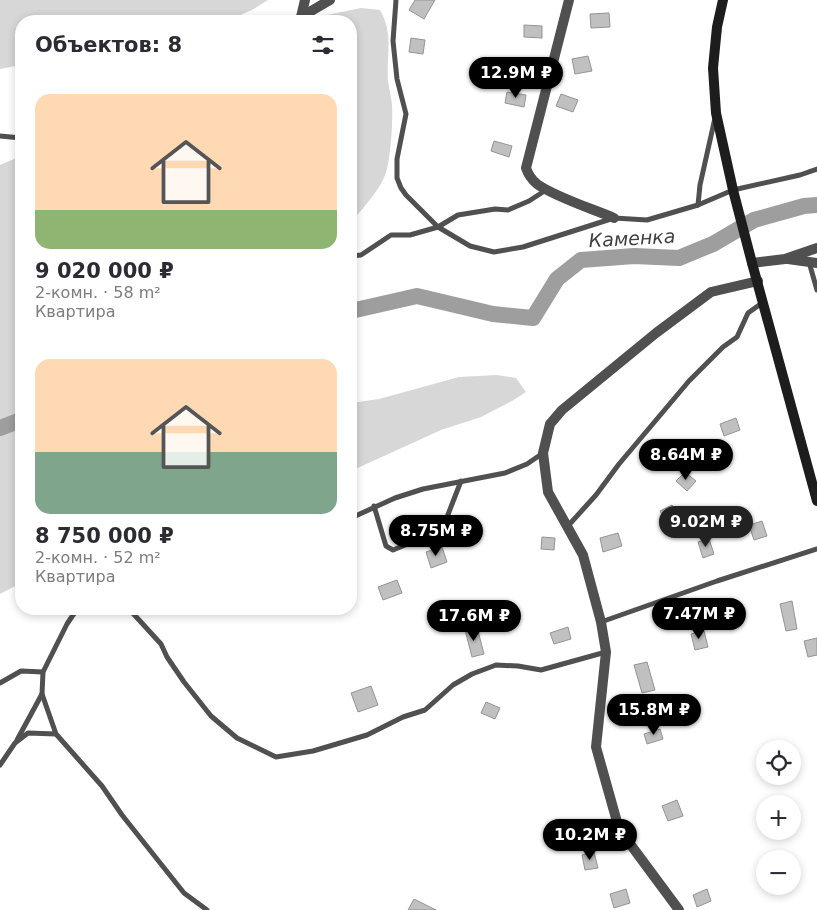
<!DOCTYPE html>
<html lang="ru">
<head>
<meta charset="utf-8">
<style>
  :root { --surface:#fff; --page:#f7f7f7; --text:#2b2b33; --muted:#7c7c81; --accent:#000 }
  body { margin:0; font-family:"DejaVu Sans",sans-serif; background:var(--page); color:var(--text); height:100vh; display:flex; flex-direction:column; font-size:19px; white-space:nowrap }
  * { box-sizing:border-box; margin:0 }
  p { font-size:16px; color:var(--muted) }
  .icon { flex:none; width:28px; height:28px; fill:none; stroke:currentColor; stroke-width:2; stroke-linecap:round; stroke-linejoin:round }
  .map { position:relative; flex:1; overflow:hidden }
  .drawer { position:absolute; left:15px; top:15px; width:342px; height:600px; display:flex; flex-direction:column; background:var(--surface); border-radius:20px; box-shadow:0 2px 8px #0003 }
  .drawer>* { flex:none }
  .buttons { position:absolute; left:756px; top:740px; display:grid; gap:10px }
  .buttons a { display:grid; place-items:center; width:45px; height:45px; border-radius:50%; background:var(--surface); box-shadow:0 2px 8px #0003; font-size:25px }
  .price { position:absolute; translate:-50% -42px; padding:0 11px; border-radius:18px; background:var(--accent); color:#fff; font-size:16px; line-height:32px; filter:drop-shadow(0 1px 2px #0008) }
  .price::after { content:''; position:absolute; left:50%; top:30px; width:15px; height:11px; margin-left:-8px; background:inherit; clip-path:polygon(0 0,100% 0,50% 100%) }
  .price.selected { background:#222; color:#fff }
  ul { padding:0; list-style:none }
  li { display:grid; align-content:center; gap:10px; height:265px; padding:0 20px }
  li span { display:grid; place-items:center; height:155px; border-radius:15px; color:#555 }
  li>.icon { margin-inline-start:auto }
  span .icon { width:90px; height:90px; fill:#fffc; stroke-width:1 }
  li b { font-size:21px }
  h2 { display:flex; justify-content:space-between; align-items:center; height:60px; padding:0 20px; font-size:21px }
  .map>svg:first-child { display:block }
  .green { fill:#d7d7d7 }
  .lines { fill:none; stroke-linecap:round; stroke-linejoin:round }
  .river { stroke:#9e9e9e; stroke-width:16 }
  .building { fill:#c0c0c0; stroke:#949494 }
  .lane { stroke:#505050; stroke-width:5 }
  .street { stroke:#505050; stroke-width:10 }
  .secondary { stroke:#1d1d1d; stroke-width:10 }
  .labels { text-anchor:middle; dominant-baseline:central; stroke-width:5; stroke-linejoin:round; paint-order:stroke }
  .water-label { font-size:19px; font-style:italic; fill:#3f3f3f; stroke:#fff }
</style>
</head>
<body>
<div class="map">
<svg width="817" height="910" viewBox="0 0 817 910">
  <rect width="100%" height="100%" fill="#fff"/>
  <g class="green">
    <polygon points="0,0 268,0 252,10 226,21 21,21 21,65 0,69"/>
    <path d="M361,8L380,10C394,34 386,55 388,81C389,89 391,96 392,104C393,122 391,151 387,169C382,189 363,207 351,223V21H323L327,15Z"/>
    <polygon points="21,156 21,583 0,594 0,165"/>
    <polygon points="497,375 516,378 526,392 512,401 481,417 441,430 351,471 351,403 379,399 459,377"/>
  </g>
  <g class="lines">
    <g class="river">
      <polyline points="351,311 417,296 493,314 533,318 557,279 581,260 634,256 679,258 713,244 754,220 804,206 817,205"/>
      <polyline points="0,428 21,420"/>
    </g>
  </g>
  <g class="building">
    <polygon points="415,0 435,0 424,19 409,10"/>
    <polygon points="609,13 610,27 591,28 590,14"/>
    <polygon points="524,25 542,26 542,38 524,37"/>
    <polygon points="411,38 425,40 423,54 409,52"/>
    <polygon points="588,56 592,71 575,74 572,59"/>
    <polygon points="522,59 540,60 539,72 521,71"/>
    <polygon points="507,92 526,95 524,107 505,103"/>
    <polygon points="561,94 578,100 573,112 556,106"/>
    <polygon points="494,141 512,146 509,157 491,151"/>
    <polygon points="736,418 740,430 724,436 720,424"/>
    <polygon points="685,472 696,481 687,491 676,481"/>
    <polygon points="672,505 680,519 668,525 660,511"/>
    <polygon points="762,521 767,536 754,540 749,525"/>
    <polygon points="618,533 622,546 603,552 600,538"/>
    <polygon points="542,537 555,538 554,550 541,549"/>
    <polygon points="709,539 714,554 703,558 698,542"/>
    <polygon points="442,547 447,562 431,568 426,552"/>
    <polygon points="397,580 402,593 383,600 378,587"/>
    <polygon points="792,601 797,629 786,631 780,604"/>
    <polygon points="477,627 484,654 472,657 465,630"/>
    <polygon points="568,627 571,639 554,644 550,633"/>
    <polygon points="704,631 708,647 695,650 691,634"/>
    <polygon points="817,638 817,655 808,657 804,641"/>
    <polygon points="647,662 655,690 642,693 634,665"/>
    <polygon points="371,686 378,705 358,712 351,693"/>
    <polygon points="486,702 500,708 495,719 481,713"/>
    <polygon points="660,729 663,739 647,744 644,734"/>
    <polygon points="677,800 683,816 668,821 662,806"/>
    <polygon points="594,852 598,868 585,870 582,855"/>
    <polygon points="626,889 630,903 614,908 610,894"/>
    <polygon points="707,889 711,901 697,907 693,895"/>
    <polygon points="414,899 436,910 408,910"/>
  </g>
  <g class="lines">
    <g class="lane">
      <polyline points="396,0 393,41 397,79 406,114 397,159 397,178 401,188 406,195 438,227 458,215 495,209 508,210 529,201 546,190"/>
      <polyline points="0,136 21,138"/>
      <polyline points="698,205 733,190 800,175 817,169"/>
      <polyline points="351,256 361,255 391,235 410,235 438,227 470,246 494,252 523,247 614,218 647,220 698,205 700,185 715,118"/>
      <polyline points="809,262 817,290"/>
      <polyline points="374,506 386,546 393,550 442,530 461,481"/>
      <polyline points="351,518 395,498 423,489 505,473 527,464 543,453"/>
      <polyline points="567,527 596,495 619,464 689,381 723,347 737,337 748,313 762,303"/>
      <polyline points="77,609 67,624 43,672 42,694 56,734 102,786 122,815 184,893 207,910"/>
      <polyline points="129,609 161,644 167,657 184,682 211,716 237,738 276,757 313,751 367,735 403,717 425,710 453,685 472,674 496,665 518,666 541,670 606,652"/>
      <polyline points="601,622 717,581 817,549"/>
      <polyline points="0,683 21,671 43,672"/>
      <polyline points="17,740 42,694"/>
      <polyline points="0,765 15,743 28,733 56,734"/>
    </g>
    <g class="street">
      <path d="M569,0L526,168C528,174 531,179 537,184C555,197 593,209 614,218"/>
      <polyline points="301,17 330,0"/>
      <polyline points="301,17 305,0"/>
      <polyline points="788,259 817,263"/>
      <polyline points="752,263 785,259 817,248"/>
      <polyline points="679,910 619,829 596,747 606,652 601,622 583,555 548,492 543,453 550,424 562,410 656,333 711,292 758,281"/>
    </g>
    <polyline class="secondary" points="723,0 717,27 713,68 716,113 733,190 752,263 817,501"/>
  </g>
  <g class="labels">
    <g class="water-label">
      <text transform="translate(632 238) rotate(-3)">Каменка</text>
    </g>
  </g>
</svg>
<div class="buttons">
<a><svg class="icon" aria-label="locate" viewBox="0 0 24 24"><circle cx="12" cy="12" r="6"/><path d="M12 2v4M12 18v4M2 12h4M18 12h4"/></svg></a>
<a>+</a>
<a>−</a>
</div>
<b class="price" style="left:516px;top:99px">12.9M ₽</b>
<b class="price" style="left:686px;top:481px">8.64M ₽</b>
<b class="price selected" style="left:706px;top:548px">9.02M ₽</b>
<b class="price" style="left:436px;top:557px">8.75M ₽</b>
<b class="price" style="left:699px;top:640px">7.47M ₽</b>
<b class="price" style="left:474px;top:642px">17.6M ₽</b>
<b class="price" style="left:654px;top:736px">15.8M ₽</b>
<b class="price" style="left:590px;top:861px">10.2M ₽</b>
<section class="drawer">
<h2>Объектов: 8<svg class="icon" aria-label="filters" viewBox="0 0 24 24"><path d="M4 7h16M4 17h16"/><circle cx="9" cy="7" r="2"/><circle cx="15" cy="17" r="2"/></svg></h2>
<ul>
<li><span style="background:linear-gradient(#ffd9b3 75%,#8fb573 0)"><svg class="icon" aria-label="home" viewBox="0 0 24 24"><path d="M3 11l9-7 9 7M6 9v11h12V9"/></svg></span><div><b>9 020 000 ₽</b><p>2-комн. · 58 m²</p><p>Квартира</p></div></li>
<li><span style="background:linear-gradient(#ffd9b3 60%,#7fa58c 0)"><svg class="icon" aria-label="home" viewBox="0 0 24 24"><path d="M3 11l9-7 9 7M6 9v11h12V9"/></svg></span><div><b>8 750 000 ₽</b><p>2-комн. · 52 m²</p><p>Квартира</p></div></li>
</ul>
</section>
</div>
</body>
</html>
